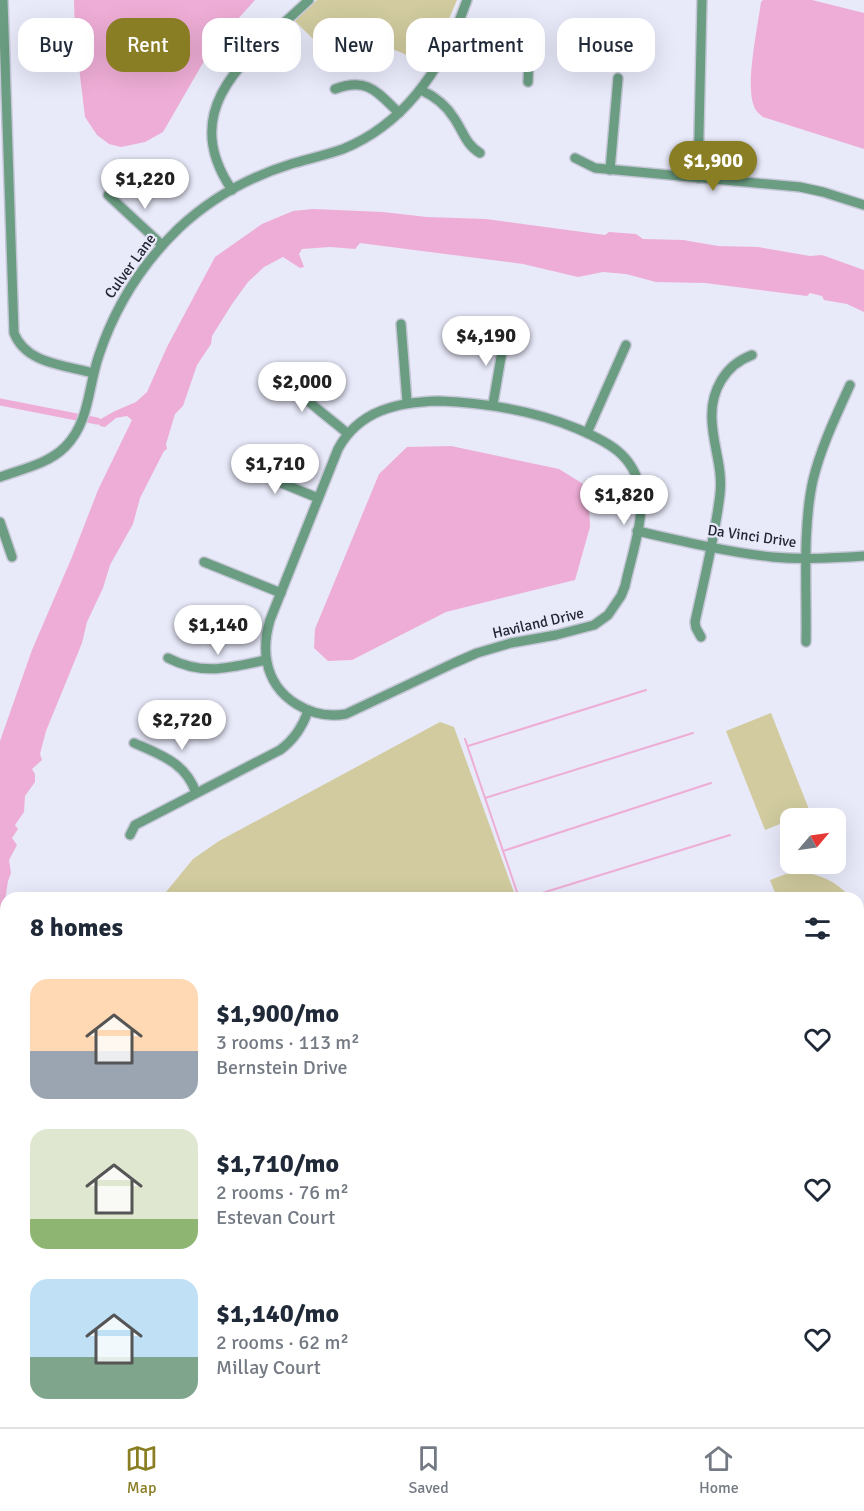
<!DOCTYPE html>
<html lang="en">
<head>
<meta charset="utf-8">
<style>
  :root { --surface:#fff; --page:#f2f2f3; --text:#1f2937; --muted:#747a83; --line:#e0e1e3; --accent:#8a7e24 }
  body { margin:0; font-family:Signika,sans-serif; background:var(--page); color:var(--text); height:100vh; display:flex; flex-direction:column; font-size:22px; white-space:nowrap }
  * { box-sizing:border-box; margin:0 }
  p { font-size:20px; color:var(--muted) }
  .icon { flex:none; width:33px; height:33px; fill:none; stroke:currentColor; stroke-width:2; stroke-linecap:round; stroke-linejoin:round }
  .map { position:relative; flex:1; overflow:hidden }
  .drawer { position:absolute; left:0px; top:892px; width:864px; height:536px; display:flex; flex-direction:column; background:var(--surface); border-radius:18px 18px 0 0; box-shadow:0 6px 24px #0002 }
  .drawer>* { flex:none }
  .guide { position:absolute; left:18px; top:18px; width:828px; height:54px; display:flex; gap:12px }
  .needle { width:39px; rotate:61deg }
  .controls { position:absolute; left:780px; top:808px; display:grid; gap:12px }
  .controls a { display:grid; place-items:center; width:66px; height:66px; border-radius:12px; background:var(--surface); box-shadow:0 6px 24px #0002; font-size:30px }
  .price { position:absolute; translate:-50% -51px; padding:0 14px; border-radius:21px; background:#fff; color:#222; font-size:20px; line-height:39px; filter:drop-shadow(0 2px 3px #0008) }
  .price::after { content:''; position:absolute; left:50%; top:36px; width:18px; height:14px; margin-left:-9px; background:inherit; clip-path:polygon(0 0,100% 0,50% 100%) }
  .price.selected { background:var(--accent); color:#fff }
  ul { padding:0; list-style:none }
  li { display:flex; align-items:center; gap:18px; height:150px; padding:0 30px }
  li span { display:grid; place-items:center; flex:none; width:168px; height:120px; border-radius:18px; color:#555 }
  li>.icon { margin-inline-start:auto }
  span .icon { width:72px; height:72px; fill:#fffc; stroke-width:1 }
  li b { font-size:26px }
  h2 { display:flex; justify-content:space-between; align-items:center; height:72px; padding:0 30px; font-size:26px }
  .chip { padding:0 21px; border-radius:18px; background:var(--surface); box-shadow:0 6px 24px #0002; font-size:21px; line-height:54px }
  .chip.selected { background:var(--accent); color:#fff }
  .dock { display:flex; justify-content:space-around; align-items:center; height:84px; border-top:2px solid var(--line); background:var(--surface); font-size:16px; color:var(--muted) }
  .dock a { display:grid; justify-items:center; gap:3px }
  .dock .selected { color:var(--accent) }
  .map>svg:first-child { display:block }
  .green { fill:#d1cb9f }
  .water { fill:#eeadd6 }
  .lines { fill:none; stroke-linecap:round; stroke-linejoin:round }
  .stream { stroke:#eeadd6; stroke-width:2 }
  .canal { stroke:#eeadd6; stroke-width:7 }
  .minor-casing { stroke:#c5c6d6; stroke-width:12 }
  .minor { stroke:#6a9d82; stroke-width:9 }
  .labels { text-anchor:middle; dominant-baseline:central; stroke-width:4.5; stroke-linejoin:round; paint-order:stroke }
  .street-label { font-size:15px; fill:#252634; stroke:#e8e9f9 }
</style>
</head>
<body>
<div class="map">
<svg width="864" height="1427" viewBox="0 0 864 1427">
  <rect width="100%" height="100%" fill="#e8e9f9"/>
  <g class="green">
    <path d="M317,0H457L442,35L424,67C416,62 408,55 400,52C375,42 345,43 318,44L295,21Z"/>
    <polygon points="771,713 810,812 765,830 726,731"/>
    <polygon points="440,722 454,727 516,898 157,898 166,892 193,859 219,841"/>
    <path d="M800,872C821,874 837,882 851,898H777L770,880L786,874Z"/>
    <polygon points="858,933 864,933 864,1043 858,1045"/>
    <polygon points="0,1072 6,1092 6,1320 0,1302"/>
    <polygon points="18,1422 105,1422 106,1427 18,1427"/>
    <polygon points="136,1422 268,1422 269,1427 137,1427"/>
  </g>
  <g class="water">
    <polygon points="74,0 255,0 211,49 163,132 145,142 121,147 109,144 97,135 85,117 75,34"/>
    <path d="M763,0H812L864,13V149L763,117C759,114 755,110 754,106C745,85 758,26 761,2Z"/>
    <polygon points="313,209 383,212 427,217 486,219 605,235 609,232 636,234 643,239 683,240 718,246 758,247 810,256 822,255 864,270 864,312 847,304 824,300 822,296 810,293 807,296 705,283 656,282 626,274 603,272 578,277 523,264 360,243 355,249 330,247 302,249 299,254 304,267 300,268 283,257 264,267 248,282 232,304 212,336 211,344 197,365 183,406 175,414 166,444 167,449 164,451 140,498 133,524 110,565 103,588 87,622 82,643 46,731 40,754 42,760 32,769 35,774 35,782 25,796 24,812 15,825 18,829 12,838 17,845 9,860 11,873 8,881 4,907 6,1092 0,1072 0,741 32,650 72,557 98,490 132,420 127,416 116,418 105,427 100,426 97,421 115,411 136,402 147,392 167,347 215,257 262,224 293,211"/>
    <polygon points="451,446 559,469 588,487 590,527 575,580 446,612 352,660 328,661 314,648 315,629 379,474 407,447"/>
  </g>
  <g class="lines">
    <g class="stream">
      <polyline points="465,739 519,898"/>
      <polyline points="468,746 646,690"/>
      <polyline points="485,798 693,733"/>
      <polyline points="503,851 711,783"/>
      <polyline points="526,898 730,835"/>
      <polyline points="746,898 754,896"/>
      <polyline points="0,1173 6,1172"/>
      <polyline points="858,1193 864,1191"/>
      <polyline points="0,1219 6,1218"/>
      <polyline points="858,1249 864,1247"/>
      <polyline points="858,1300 864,1298"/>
      <polyline points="858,1353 864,1351"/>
      <polyline points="858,1406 864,1405"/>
      <polyline points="211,1422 212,1427"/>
      <polyline points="261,1422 263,1427"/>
      <polyline points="298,1427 314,1422"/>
      <polyline points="510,1427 525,1422"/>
      <polyline points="718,1427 727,1424"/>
      <polyline points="794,1427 809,1422"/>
    </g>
    <polyline class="canal" points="0,402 97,421"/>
    <g class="minor-casing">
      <g id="minor">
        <path d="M3,0L14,333C26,364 65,365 93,373"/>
        <polyline points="459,22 522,44 529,57 528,82"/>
        <path d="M335,89C368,77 377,92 399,113"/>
        <path d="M421,90C434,96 446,105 454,118C463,131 466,145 480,153"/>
        <polyline points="575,158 595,168 800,187 823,192 864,205"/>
        <polyline points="610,170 618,78"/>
        <polyline points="698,178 702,0"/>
        <path d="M232,190C174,105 253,53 309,0"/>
        <polyline points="108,195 162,245"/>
        <polyline points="401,324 407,402"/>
        <path d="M285,370C297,398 326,414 348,434"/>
        <path d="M439,401C488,403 533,410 578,429C608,442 634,455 640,490C645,519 631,557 625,586L621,596L608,615L594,625L556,635L511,643L477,653L454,663L346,714C312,720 274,699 267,662C264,648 266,634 270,620L338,449C359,410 398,402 439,401Z"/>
        <polyline points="493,404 505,334"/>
        <polyline points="587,433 626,345"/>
        <polyline points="242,467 318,498"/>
        <path d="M0,477C22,469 48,464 65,447C90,422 88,386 99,355C115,307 142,264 178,229C210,199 249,177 291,164C308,159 326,155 343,149C407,123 445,63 467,0"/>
        <polyline points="0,522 12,557"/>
        <path d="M637,531C682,541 727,552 772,557C803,560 834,558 864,556"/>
        <polyline points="204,562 281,593"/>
        <path d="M701,637L696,628L695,622C704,580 715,537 720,494C723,468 713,446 712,421C710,391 725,365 752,355"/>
        <path d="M806,642C807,592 802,529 813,480C821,447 836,416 850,385"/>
        <path d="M168,658C203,676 229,668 266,660"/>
        <path d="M134,743C161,755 186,763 196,793"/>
        <path d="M130,835L135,825L280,750C294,740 302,728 308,711"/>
      </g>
    </g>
    <use href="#minor" class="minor"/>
  </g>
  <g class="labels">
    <g class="street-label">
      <text transform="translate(130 266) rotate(-54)">Culver Lane</text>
      <text transform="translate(752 536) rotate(8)">Da Vinci Drive</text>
      <text transform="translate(538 623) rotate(-13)">Haviland Drive</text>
    </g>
  </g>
</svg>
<div class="controls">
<a><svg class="needle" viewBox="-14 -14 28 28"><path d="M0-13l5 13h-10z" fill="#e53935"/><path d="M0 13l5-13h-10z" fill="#747a83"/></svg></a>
</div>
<b class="price selected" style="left:713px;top:192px">$1,900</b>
<b class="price" style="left:145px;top:210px">$1,220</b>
<b class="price" style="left:486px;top:367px">$4,190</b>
<b class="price" style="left:302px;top:413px">$2,000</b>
<b class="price" style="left:275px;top:495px">$1,710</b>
<b class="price" style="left:624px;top:526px">$1,820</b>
<b class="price" style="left:218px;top:656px">$1,140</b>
<b class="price" style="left:182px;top:751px">$2,720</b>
<div class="guide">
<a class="chip">Buy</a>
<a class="chip selected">Rent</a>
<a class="chip">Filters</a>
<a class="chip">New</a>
<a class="chip">Apartment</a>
<a class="chip">House</a>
</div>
<section class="drawer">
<h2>8 homes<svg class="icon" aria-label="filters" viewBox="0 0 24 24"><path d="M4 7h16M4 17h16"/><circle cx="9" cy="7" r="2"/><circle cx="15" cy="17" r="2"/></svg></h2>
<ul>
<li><span style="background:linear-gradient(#ffd9b3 60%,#9aa5b1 0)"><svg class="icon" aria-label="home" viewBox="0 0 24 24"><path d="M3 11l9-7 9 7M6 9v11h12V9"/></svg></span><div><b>$1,900/mo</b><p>3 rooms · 113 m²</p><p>Bernstein Drive</p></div><svg class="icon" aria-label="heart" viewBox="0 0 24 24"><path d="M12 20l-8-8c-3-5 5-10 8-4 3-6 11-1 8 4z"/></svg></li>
<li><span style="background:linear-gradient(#dfe7d0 75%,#8fb573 0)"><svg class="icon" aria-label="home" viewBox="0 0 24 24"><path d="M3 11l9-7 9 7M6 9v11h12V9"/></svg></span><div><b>$1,710/mo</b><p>2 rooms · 76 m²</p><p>Estevan Court</p></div><svg class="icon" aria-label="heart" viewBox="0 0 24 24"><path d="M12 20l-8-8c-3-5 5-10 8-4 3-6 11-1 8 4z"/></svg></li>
<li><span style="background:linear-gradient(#bfe0f5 65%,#7fa58c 0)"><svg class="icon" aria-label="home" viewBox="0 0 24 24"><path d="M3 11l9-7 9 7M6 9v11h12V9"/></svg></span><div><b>$1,140/mo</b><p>2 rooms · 62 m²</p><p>Millay Court</p></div><svg class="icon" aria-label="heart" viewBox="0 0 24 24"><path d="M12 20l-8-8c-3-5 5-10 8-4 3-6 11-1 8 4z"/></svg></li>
</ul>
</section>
</div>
<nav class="dock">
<a class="selected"><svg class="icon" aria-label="map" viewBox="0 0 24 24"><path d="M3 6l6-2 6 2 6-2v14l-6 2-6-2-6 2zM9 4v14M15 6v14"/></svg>Map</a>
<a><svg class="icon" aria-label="saved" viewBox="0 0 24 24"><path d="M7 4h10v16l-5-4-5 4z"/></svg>Saved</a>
<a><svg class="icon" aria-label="home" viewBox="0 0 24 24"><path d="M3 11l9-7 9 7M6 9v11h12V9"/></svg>Home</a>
</nav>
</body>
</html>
